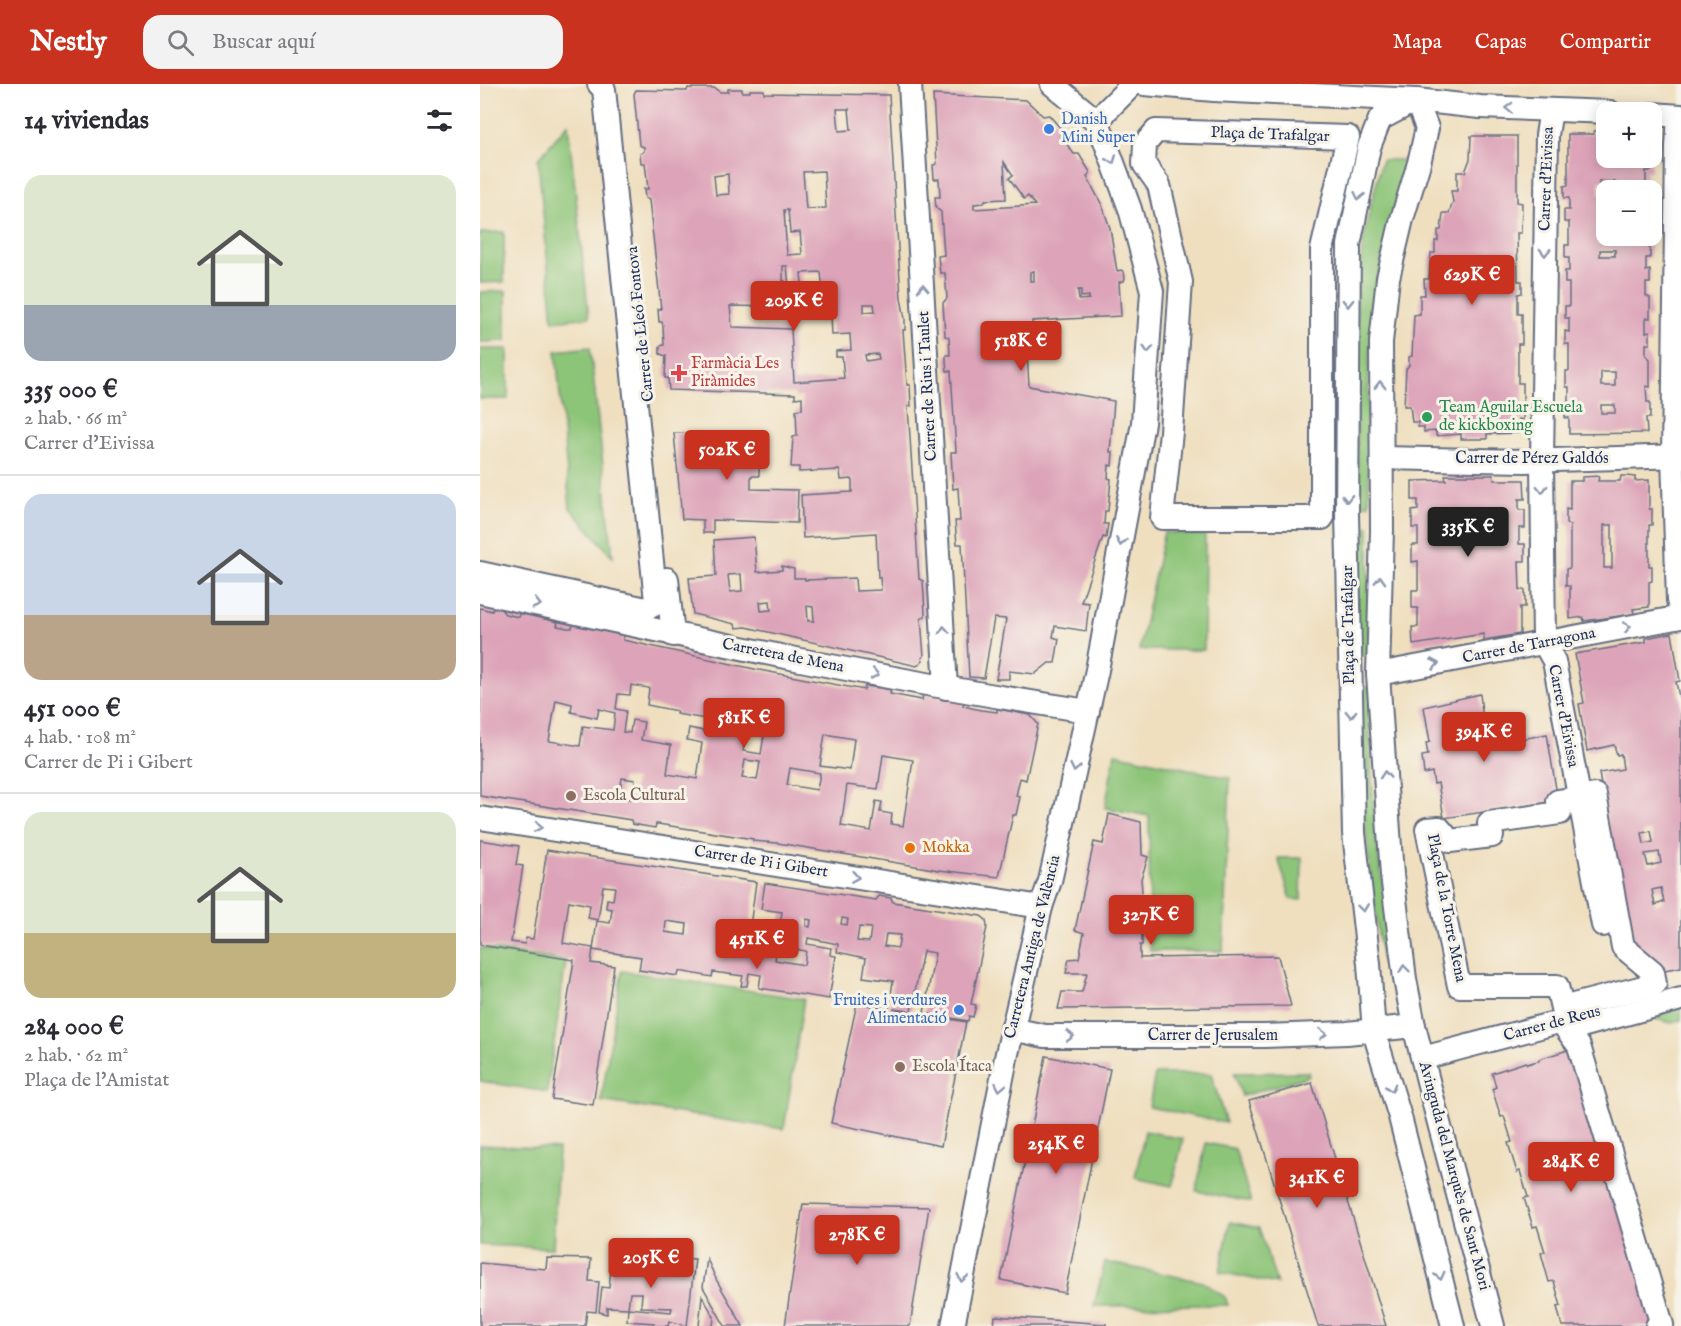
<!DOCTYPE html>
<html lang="es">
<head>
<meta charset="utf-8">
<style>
  :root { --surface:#fff; --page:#f2f2f3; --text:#2b2b33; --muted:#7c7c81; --line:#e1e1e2; --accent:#c8321e }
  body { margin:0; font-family:"IM FELL English",serif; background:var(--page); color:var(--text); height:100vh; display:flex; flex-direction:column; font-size:22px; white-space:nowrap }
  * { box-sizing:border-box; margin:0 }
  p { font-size:20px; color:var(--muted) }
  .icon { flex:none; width:33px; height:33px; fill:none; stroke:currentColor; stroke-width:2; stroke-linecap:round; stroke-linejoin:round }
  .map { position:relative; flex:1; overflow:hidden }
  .details { display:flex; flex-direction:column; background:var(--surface); width:480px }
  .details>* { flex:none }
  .fabs { position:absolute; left:1116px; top:18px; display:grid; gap:12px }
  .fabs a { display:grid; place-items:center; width:66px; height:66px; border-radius:12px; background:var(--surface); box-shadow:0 3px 15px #0003; font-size:30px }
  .price { position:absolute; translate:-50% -51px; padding:0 14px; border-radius:6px; background:var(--accent); color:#fff; font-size:20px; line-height:39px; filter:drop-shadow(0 2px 3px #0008) }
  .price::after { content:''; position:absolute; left:50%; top:36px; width:18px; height:14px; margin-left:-9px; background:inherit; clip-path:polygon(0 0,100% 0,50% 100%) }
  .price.current { background:#222; color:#fff }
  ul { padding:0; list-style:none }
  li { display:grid; align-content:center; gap:12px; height:318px; padding:0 24px }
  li+li { border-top:2px solid var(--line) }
  li span { display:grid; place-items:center; height:186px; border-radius:18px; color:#555 }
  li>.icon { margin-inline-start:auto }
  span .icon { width:108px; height:108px; fill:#fffc; stroke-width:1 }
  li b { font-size:26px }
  h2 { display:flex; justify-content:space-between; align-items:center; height:72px; padding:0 24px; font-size:26px }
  header { display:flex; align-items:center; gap:36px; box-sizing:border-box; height:84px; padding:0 30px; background:var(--accent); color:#fff }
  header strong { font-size:28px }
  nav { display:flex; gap:33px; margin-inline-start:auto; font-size:21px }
  .search { width:420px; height:54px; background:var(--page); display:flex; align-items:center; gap:15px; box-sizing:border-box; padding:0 21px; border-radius:18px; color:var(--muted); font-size:22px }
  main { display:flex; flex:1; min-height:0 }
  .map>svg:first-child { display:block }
  .green { fill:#8dc578; stroke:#547a6b; stroke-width:1.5 }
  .building { fill:#dda4b9; fill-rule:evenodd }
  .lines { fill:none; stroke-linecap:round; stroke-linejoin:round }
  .street-casing { stroke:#656d80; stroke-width:26 }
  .street { stroke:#fff; stroke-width:22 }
  .oneway { stroke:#8d97ae }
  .shop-dot { fill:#3f7fe0; stroke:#f7f3e8; stroke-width:2 }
  .health-dot { fill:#e0444e; stroke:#f7f3e8; stroke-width:2 }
  .leisure-dot { fill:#2e9e5b; stroke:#f7f3e8; stroke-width:2 }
  .education-dot { fill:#8d6e63; stroke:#f7f3e8; stroke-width:2 }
  .food-dot { fill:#e8710a; stroke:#f7f3e8; stroke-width:2 }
  .labels { text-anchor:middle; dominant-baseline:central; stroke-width:6; stroke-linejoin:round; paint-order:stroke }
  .shop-label { font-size:16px; fill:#366cbe; stroke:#f7f3e8; text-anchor:start }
  .street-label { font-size:16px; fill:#1b2f5e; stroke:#f7f3e8 }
  .health-label { font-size:16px; fill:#be3a42; stroke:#f7f3e8; text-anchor:start }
  .leisure-label { font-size:16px; fill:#27864d; stroke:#f7f3e8; text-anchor:start }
  .education-label { font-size:16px; fill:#785e54; stroke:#f7f3e8; text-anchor:start }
  .food-label { font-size:16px; fill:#c56008; stroke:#f7f3e8; text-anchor:start }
</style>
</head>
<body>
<header>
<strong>Nestly</strong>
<div class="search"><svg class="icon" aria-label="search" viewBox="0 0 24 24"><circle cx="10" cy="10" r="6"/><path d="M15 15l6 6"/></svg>Buscar aquí</div>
<nav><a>Mapa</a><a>Capas</a><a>Compartir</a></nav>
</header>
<main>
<section class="details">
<h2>14 viviendas<svg class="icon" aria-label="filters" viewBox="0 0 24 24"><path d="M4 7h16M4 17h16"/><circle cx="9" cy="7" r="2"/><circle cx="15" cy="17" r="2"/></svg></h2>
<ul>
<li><span style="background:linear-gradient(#dfe7d0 70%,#9aa5b1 0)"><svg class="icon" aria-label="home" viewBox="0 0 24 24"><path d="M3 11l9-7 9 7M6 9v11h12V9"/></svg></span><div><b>335 000 €</b><p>2 hab. · 66 m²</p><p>Carrer d'Eivissa</p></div></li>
<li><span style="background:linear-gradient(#c9d6e8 65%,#b9a48a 0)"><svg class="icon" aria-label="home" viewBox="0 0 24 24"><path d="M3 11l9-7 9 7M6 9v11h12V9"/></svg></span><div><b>451 000 €</b><p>4 hab. · 108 m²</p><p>Carrer de Pi i Gibert</p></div></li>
<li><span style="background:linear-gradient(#dfe7d0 65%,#c2b280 0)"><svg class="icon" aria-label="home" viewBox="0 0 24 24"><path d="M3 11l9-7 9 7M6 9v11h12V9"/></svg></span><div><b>284 000 €</b><p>2 hab. · 62 m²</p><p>Plaça de l'Amistat</p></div></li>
</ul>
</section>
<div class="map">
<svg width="1201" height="1242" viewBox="0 0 1201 1242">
  <rect width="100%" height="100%" fill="#f7f3e8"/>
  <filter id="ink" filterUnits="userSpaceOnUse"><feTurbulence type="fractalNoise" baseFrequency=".0167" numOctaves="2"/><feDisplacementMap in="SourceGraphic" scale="12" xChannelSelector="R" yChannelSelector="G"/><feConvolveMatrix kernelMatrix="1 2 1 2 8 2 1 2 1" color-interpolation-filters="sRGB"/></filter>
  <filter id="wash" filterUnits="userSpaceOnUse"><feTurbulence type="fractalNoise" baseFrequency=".008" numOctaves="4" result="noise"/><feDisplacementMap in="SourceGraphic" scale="24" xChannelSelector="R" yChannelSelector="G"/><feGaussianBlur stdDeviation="1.35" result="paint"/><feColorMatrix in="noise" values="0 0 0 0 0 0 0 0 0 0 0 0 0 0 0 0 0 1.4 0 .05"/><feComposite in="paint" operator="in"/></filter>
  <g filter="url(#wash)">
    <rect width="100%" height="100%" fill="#efdfbf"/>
    <g class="green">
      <polygon points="88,40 109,233 73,237 58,75"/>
      <path d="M902,76H929C911,130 897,184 892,241C886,300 889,361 889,420L877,421V208L884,151Z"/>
      <polygon points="24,148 24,198 0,199 0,149"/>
      <polygon points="26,207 26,257 0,258 0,208"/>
      <polygon points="110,263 133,473 90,424 76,267"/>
      <rect x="0" y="265" width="28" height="50"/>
      <polygon points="889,443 889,570 876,571 876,444"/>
      <polygon points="684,448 725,451 724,566 659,566"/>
      <path d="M876,603H890C887,695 900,787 914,877L910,883L903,884C889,791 879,698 876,603Z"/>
      <polygon points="635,669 750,694 743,867 670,867 669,732 625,724"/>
      <polygon points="798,774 822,774 821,816 811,815"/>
      <polygon points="0,864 86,877 67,1008 0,997"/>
      <polygon points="142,887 324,915 304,1045 121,1017"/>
      <polygon points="1201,915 1201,936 1192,939 1151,929"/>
      <polygon points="828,988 829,992 762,1012 754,989"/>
      <polygon points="675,990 731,990 746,1039 669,1023"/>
      <polygon points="665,1047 703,1055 692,1102 655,1094"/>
      <polygon points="726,1059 755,1065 771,1118 716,1107"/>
      <polygon points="0,1061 78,1065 73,1164 0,1161"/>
      <polygon points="750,1138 779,1144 797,1200 740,1188"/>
      <polygon points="625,1178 723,1198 745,1213 748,1221 614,1222"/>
    </g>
    <g id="blocks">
      <g class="building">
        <path d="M208,4H234L240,8H248V5H262V8H270V6H284V9L409,11L421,214L425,235V246H423L427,301H430L431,322H428L439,495L443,497L445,529V532L441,535L444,572L442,574L443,576L437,582L266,543L256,544L255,540L213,530L209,494L236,492L234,456L274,453L277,488L302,486V482L314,485V494H325V496L375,494L376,507L401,506L400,493L398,494L396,449L323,454L321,411L372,408V395L361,396L360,386L319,388V383H311L313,353L317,352L316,326L322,325V313L315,314V310L189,306L188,294H185L186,272L180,270V262L184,261L183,242L182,238H179L178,225H181L169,116L165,114L164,105H168L165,79H161L160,70L164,67V63L159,61L154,10L156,6L207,7ZM357,25H369L371,46L359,47ZM344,87L346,124L326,125L323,88ZM248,90L249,110L236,111L234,92ZM304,126H308L310,149L320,148L322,170L307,171ZM303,182H307L309,202L305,201V197H303ZM341,188L343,208L323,210L321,189ZM344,218L345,231H351L352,251L370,250L371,266L356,267V273H362L364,294L314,298L311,245L252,243L250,222L310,223V234L324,233L323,219ZM384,220H394L395,227L384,228ZM398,270L399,275L386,277L385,271ZM261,490L262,507L250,508L248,491ZM290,517L291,526L281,527L280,518ZM327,522L333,523L334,537H328Z"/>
        <path d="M453,11L546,16L563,32L569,31L582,46L580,51L594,70H599L610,88L607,93L622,121L630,144L637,187L641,186L644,188L645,194L644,197L639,198L641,232L552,237L553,252H546L549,302L634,317L630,368H633L632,382L629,381L628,394L631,395L628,427H625L624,440H628L626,454L623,453L601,518L609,519L606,547L575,542L573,553L579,555L575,579H569L555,590L529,587V595H516L526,535L514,534L504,594L489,593L482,460H477L475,437H480L478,404L473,405L471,368H476L471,287H467L466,277V271H470L469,253L465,252L463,219L467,214L465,189H460L458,172L464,171L461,128L456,124L455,113H460L459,95H454L453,81L457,80ZM524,78L533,91L529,94L544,115L548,112L555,121L494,125V120L504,119L505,116L526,115ZM554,187V197H550V188ZM598,206H601V213L609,212V215L599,216Z"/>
        <path d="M1123,46V50H1126V74H1171V87H1166V101L1171,102V106H1135V98L1119,97V111H1126V125H1119V140H1126V152H1166V161H1170V174H1166V187L1170,186V199H1166V212L1170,214V234H1166V248L1170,247V260H1166V271L1170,275V303L1166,302L1167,318H1170V334H1166L1167,349L1089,350V334H1085V318H1089V303H1086V287H1089V260H1085V247L1089,248V234H1085V222H1089V199H1085V187H1089V174H1085V161H1089V138H1084V126H1089V114H1084V102L1088,101V50H1114V47ZM1120,166H1135V172H1120ZM1121,288H1135V302H1121ZM1121,321H1135V329H1121Z"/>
        <polygon points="991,52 1037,52 1037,118 1042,119 1041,149 1037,149 1038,197 1042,197 1042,209 1038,210 1038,230 1042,230 1042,260 1038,260 1038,299 1043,299 1043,336 1039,335 1039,349 1007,350 1007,355 981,355 981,350 956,352 956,347 944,348 944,343 938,343 938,338 932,338 930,322 924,322 926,285 929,281 929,273 932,272 934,231 940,230 940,211 945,211 944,195 949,195 951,169 955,169 955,157 958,157 958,146 961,146 963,129 969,129 973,118 971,107 977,107 977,88 985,88 990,75"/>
        <polygon points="194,349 284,352 282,382 279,381 279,392 271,392 271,405 318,406 317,439 233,436 233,449 223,449 223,436 202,435"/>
        <polygon points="965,391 1013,391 1014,396 1044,396 1045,415 1039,415 1039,426 1045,426 1045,444 1039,444 1039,460 1045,460 1045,477 1039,477 1040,506 1045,506 1045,523 1040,523 1040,550 1004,556 1004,550 933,561 932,543 938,543 938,524 932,524 932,506 938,506 938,477 932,478 932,461 938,461 938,444 932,444 932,427 938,426 938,416 932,416 932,397 966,396"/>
        <path d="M1119,392L1118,397H1140L1141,392H1147L1155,393V397L1169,396V425H1172V441H1169V482H1172V497L1169,498V523L1153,525L1154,530L1104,537L1103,533L1090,535V502H1086V485L1090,484V441L1086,440V425L1090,426V397H1102V393ZM1124,441H1132V484H1124Z"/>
        <path d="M13,523L21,525L25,530L39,533V529L78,538L77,542L87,544H92L93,540L144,551L143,556L279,586L384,606L385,602L400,604L411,606L410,610L442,616L443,610L484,617L483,622L501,626L517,628V625L550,631L558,640L546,696L540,694L536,712L540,713L536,731H533L519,793L459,786L298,759L273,757V755L178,740H176L175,744L152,740L151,736L0,712V524L12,527ZM151,601L169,604L167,621L197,627L196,630L226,635L224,647L209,644L207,656L222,659L217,695L187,690L191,661L161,656L164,638L152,636L150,649L143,648L146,627L136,625L138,610L150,611ZM76,616L92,620L91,628L117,634L119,625L135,629L133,646L103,642L100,662L69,657ZM266,647L284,651L281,670L263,667ZM345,650L374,655L370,686L340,682ZM403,671L433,676L423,742L411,740L412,730L400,728L402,718L396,717L391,747L361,742L367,701L398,705ZM265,676L280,678L277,696L262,694ZM310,684L340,689L337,706L307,701ZM142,694L155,696L152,715L139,712Z"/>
        <path d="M1192,549L1200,597L1196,598L1199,613H1201V883L1173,888L1148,862L1119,689L1143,685L1141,670L1137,671L1134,661L1107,667L1099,620L1104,619L1095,570L1166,558V554ZM1171,747L1173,758L1164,760L1162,749ZM1179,768L1181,779L1168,782L1165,770ZM1181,804L1184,818L1175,821L1172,806Z"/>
        <polygon points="1000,610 1006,662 1067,650 1078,717 964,734 958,699 954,700 952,688 944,690 942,672 948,671 946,659 950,658 944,623"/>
        <polygon points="629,730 661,738 662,771 668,773 661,795 662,807 656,827 662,829 662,861 660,861 660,874 798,872 811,922 578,925 582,908 602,908 607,889 586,889 589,875 599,874 604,849 595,846 614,758 623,760"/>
        <path d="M0,756L39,762L36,781L43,782L31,858L45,860L46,854L53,855L67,766L276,798L269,850L298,855L302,828L281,825L285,799L396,816L399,812L411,814L413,818L501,832L506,836L507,843L491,920L496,921L493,933L489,932L488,937L444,929L455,869L443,867L431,927L413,925L486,938L461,1062L351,1039L377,919L409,925L413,897L383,893L386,874L357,868L358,860L328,854L327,860L351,864L350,871L356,872L349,915L279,904L281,891L269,889L267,902H261L263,892L233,888L232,893L199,887L198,892L159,886L161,873L113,866L117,837L130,839L132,825L126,824L127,815L133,816L135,803L123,802L118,836L108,834L110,821L89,817L83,859L113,864L111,879L134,882L113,1021L72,1015L94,876L0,861ZM362,834L368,835L367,841L361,840ZM326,835L331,836L330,843L326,842ZM186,837L207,840L206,851L185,848ZM379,843L391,844L389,858L377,857ZM406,850L420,851L418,864L404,862ZM297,862L326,867L324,881L295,876Z"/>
        <polygon points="1094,964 1175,1242 1082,1242 1077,1223 1081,1222 1074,1197 1069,1198 1061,1169 1065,1168 1057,1142 1053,1143 1044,1114 1048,1113 1040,1087 1037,1088 1028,1059 1032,1058 1024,1032 1021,1033 1012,1005 1016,1003 1012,989 1046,978 1047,980 1054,978 1059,977 1059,975"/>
        <polygon points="566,972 630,985 585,1209 521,1196"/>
        <polygon points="832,999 906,1242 838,1242 769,1017"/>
        <polygon points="323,1120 449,1123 430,1242 305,1242"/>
        <polygon points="67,1174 111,1175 109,1197 119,1198 116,1228 107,1227 105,1242 0,1242 0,1179 66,1185"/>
        <polygon points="132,1174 215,1175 207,1242 189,1237 188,1242 173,1242 174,1239 147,1237 148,1224 191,1228 192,1224 161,1223 162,1209 150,1209 148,1224 127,1223 127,1230 119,1228 122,1203 129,1204"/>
        <polygon points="227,1175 237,1197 263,1242 245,1242 223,1203"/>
        <polygon points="222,1212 234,1233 233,1242 219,1242"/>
        <polygon points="515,1232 626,1240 626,1242 514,1242"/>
      </g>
    </g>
  </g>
  <g filter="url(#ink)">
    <use href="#blocks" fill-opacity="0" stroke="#656d80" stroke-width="1.5"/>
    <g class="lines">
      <g class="street-casing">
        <g id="street">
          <polyline points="430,0 466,604"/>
          <polyline points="664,0 734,6 936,16 1000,23 1130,28"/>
          <polyline points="936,16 900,35 889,63 869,161 867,429 874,749 889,880 894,948 920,1033 973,1242"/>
          <polyline points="936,16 947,44 939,79 922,135 908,194 901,258 902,446 898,590 912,791 925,895 934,942 955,1024 1013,1242"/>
          <polyline points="1071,26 1067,51 1062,376 1064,559 1074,577 1123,841"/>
          <polyline points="1172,30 1201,32"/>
          <polyline points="1199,32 1197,62 1193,373 1198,516 1201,527"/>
          <polyline points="618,38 627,26 653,0"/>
          <polygon points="676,47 868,53 842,166 842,434 682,434 691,348 701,198 679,101 664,80 665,60"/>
          <polyline points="902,374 1044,377 1201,372"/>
          <polyline points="0,489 166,525 174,521 176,517 124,5 119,0"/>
          <polyline points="187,495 193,551"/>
          <path d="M0,508C201,552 403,596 608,627"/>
          <polyline points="898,590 1201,533"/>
          <polygon points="1115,711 1143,863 1173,888 1175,900 1082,924 1077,902 979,902 947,745 959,744 970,757 1012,752 1009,739 1080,729 1078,717"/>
          <polyline points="0,734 561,823"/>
          <polyline points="532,945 565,952 784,952 867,949 934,942"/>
          <polyline points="943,974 1101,932"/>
          <polyline points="473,1242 526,974 561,823 570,797 617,586 663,339 672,207 650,125 618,38 572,0"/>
          <polyline points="1177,1242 1182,1241 1099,962 1087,946 1201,915"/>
        </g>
      </g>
      <use href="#street" class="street"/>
    </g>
    <defs><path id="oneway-chevron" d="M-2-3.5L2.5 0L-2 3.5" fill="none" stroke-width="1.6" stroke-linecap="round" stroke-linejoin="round" transform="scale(1.5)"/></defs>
    <g class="oneway">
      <use href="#oneway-chevron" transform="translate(1029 24) rotate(-178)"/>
      <use href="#oneway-chevron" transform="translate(632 76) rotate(70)"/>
      <use href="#oneway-chevron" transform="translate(879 112) rotate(102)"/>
      <use href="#oneway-chevron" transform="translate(1065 168) rotate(91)"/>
      <use href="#oneway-chevron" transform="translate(443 204) rotate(-93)"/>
      <use href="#oneway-chevron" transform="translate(868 219) rotate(90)"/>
      <use href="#oneway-chevron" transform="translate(668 265) rotate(94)"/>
      <use href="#oneway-chevron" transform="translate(900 301) rotate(-90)"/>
      <use href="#oneway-chevron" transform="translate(1062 405) rotate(89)"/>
      <use href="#oneway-chevron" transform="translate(867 414) rotate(91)"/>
      <use href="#oneway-chevron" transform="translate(641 458) rotate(100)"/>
      <use href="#oneway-chevron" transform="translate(900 496) rotate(-88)"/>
      <use href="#oneway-chevron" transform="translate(57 520) rotate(13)"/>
      <use href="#oneway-chevron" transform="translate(1147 543) rotate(-11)"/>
      <use href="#oneway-chevron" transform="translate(464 546) rotate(-94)"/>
      <use href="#oneway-chevron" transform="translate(955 580) rotate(-11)"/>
      <use href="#oneway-chevron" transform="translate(395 590) rotate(11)"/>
      <use href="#oneway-chevron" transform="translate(871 630) rotate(89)"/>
      <use href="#oneway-chevron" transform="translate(595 684) rotate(102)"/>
      <use href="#oneway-chevron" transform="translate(905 691) rotate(-94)"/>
      <use href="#oneway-chevron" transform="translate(58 743) rotate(9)"/>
      <use href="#oneway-chevron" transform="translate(375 793) rotate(9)"/>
      <use href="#oneway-chevron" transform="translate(883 824) rotate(83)"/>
      <use href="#oneway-chevron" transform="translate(924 885) rotate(-97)"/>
      <use href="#oneway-chevron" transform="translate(843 950) rotate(-2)"/>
      <use href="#oneway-chevron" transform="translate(590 952)"/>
      <use href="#oneway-chevron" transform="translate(520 1003) rotate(101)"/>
      <use href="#oneway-chevron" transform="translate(911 1004) rotate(74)"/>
      <use href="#oneway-chevron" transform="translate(960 1192) rotate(76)"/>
      <use href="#oneway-chevron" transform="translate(482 1194) rotate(101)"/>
    </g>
  </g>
  <g class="shop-dot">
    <circle cx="569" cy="45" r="6"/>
    <circle cx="479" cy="926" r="6"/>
  </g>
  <path class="health-dot" d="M196 280h6v6h6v6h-6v6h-6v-6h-6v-6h6z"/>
  <circle class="leisure-dot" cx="947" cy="333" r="6"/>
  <g class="education-dot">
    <circle cx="91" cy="712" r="6"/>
    <circle cx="420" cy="983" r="6"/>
  </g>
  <circle class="food-dot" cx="430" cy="764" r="6"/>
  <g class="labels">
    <g class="shop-label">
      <text x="581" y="36">Danish<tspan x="581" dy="18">Mini Super</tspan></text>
      <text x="467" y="917" text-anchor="end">Fruites i verdures<tspan x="467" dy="18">Alimentació</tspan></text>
    </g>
    <g class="street-label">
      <text transform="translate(790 51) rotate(2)">Plaça de Trafalgar</text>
      <text transform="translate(1067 95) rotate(-88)">Carrer d'Eivissa</text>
      <text transform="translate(161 240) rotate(-96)">Carrer de Lleó Fontova</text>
      <text transform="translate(448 302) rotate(-93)">Carrer de Rius i Taulet</text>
      <text x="1052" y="375">Carrer de Pérez Galdós</text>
      <text transform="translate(869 541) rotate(-91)">Plaça de Trafalgar</text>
      <text transform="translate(1049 562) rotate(-11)">Carrer de Tarragona</text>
      <text transform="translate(303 572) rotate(11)">Carretera de Mena</text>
      <text transform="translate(1083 632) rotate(79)">Carrer d'Eivissa</text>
      <text transform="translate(281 778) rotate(9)">Carrer de Pi i Gibert</text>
      <text transform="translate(966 824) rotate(79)">Plaça de la Torre Mena</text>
      <text transform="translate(553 863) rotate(-76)">Carretera Antiga de València</text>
      <text transform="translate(1072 940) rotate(-15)">Carrer de Reus</text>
      <text x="733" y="952">Carrer de Jerusalem</text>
      <text transform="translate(974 1092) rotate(75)">Avinguda del Marquès de Sant Mori</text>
    </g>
    <g class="health-label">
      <text x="211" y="280">Farmàcia Les<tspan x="211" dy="18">Piràmides</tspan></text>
    </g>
    <g class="leisure-label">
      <text x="959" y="324">Team Aguilar Escuela<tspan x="959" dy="18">de kickboxing</tspan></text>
    </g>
    <g class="education-label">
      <text x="103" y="712">Escola Cultural</text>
      <text x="432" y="983">Escola Ítaca</text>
    </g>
    <g class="food-label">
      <text x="442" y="764">Mokka</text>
    </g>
  </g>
</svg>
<div class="fabs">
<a>+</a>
<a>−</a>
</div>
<b class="price" style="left:992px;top:222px">629K €</b>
<b class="price" style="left:314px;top:248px">209K €</b>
<b class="price" style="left:541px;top:288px">518K €</b>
<b class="price" style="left:247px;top:397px">502K €</b>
<b class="price current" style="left:988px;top:474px">335K €</b>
<b class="price" style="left:264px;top:665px">581K €</b>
<b class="price" style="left:1004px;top:679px">394K €</b>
<b class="price" style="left:671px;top:862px">327K €</b>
<b class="price" style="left:277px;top:886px">451K €</b>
<b class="price" style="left:576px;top:1091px">254K €</b>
<b class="price" style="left:1091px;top:1109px">284K €</b>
<b class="price" style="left:837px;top:1125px">341K €</b>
<b class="price" style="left:377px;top:1182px">278K €</b>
<b class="price" style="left:171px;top:1205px">205K €</b>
</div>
</main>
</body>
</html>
